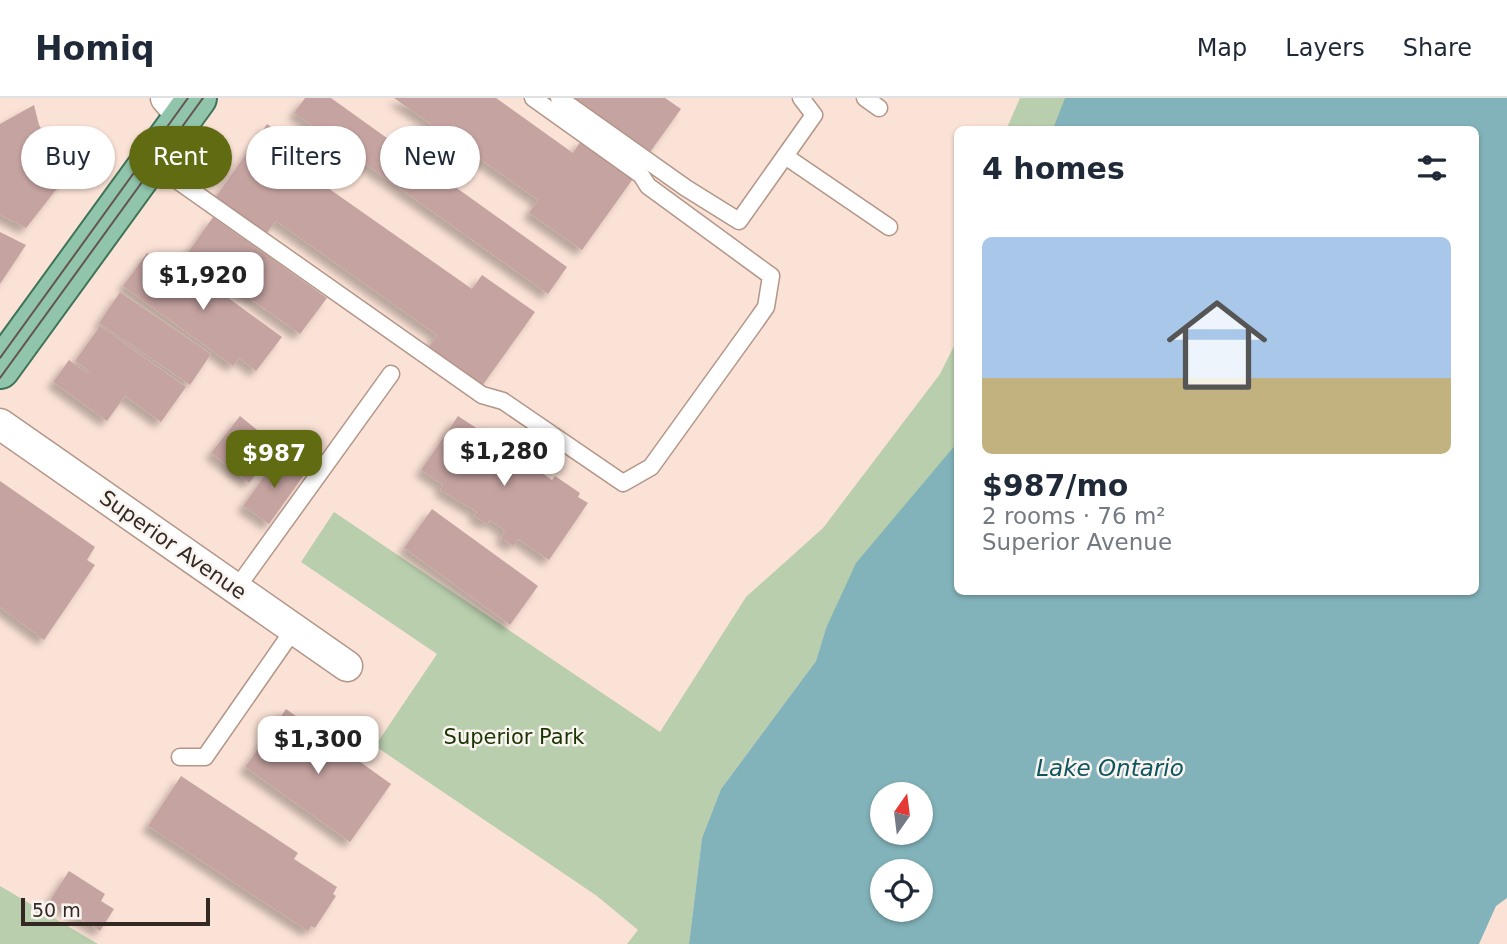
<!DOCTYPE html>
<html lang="en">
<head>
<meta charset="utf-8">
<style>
  :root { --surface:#fff; --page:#f6f6f7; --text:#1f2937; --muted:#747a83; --line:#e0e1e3; --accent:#616b11 }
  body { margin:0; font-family:"DejaVu Sans",sans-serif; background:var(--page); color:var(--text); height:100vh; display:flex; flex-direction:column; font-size:26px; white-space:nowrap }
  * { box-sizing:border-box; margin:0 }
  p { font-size:23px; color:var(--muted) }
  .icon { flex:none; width:38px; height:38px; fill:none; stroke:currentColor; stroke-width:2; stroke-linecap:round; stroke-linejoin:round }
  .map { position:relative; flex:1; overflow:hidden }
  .details { position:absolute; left:954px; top:28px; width:525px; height:469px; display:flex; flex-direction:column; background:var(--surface); border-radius:10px; box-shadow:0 2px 5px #0004 }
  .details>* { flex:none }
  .hud { position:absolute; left:21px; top:28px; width:665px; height:63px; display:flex; gap:14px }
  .needle { width:46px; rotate:14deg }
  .fabs { position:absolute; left:870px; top:684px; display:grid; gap:14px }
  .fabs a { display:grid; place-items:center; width:63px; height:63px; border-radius:50%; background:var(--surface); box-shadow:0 2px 5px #0004; font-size:35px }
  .scale { position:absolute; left:21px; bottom:18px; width:189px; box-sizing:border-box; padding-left:7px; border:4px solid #332822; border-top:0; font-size:19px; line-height:24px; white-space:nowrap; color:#332822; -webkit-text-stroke:5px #faf4f1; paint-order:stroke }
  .price { position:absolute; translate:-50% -60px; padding:0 16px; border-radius:14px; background:#fff; color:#222; font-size:23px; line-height:46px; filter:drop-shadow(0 2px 4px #0008) }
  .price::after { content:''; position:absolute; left:50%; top:42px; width:21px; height:16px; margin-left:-10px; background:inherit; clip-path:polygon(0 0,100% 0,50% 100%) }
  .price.on { background:var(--accent); color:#fff }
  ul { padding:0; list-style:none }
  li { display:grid; align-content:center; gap:14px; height:371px; padding:0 28px }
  li span { display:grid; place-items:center; height:217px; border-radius:10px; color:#555 }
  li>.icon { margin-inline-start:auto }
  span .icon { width:126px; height:126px; fill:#fffc; stroke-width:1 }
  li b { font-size:30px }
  h2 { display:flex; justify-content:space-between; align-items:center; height:84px; padding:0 28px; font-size:30px }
  .chip { padding:0 24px; border-radius:32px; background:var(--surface); box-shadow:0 2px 5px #0004; font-size:24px; line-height:63px }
  .chip.on { background:var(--accent); color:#fff }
  header { display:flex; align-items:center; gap:42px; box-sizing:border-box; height:98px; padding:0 35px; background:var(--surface); border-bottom:2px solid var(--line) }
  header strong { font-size:33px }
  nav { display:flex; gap:38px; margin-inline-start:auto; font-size:24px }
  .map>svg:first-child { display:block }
  .green { fill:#b8ceac }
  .water { fill:#82b3ba; fill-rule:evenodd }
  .building { fill:#c5a3a1; filter:url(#shadow) }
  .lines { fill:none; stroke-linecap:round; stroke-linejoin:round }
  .service-casing { stroke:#b39688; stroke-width:19 }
  .minor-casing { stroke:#b39688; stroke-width:33 }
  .primary-casing { stroke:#3f7357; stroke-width:42 }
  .service { stroke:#fff; stroke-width:16 }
  .minor { stroke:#fff; stroke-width:30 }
  .primary { stroke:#90c4ab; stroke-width:38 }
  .tram { stroke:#64564e; stroke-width:2 }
  .labels { text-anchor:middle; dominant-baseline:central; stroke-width:5; stroke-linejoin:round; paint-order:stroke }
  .street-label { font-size:21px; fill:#332822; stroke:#faf4f1 }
  .park-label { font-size:21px; fill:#193501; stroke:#faf4f1 }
  .water-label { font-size:23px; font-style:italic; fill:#0e565e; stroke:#faf4f1 }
</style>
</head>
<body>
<header>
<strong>Homiq</strong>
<nav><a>Map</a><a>Layers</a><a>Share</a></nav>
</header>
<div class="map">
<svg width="1507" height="846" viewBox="0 0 1507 846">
  <defs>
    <filter id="shadow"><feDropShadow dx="-6" dy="6" stdDeviation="3.5" flood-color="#0004"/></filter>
  </defs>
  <rect width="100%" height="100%" fill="#fbe2d6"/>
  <g class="green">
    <polygon points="1020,0 1122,0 1106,31 1006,32"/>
    <polygon points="957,242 957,345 826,530 816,563 721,691 702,740 689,846 627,846 638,832 597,798 375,648 437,556 301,464 334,414 660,634 746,499 823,430 940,276"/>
    <polygon points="0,788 98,846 0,846"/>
  </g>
  <path class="water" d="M1065,0H1507V800L1496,808L1479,846H689L702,740L721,691L816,563L826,530L856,465L957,345V494H1475V32L1053,31ZM882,696H920V735H882ZM882,774H920V812H882Z"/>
  <g class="building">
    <polygon points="305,0 331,0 567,169 548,196 294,15"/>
    <polygon points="394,0 496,0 573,55 582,41 635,78 582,152 529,115 538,102"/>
    <polygon points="567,0 665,0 681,11 648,57"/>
    <polygon points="34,7 39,27 60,59 74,69 26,130 0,117 0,26"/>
    <polygon points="267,26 318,62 308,76 472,191 482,177 535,214 482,288 428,250 437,237 276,123 264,139 213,103"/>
    <polygon points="213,119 327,200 300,236 187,156"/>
    <polygon points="0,134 26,147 0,186"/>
    <polygon points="147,155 168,171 175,161 282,239 256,273 239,260 233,268 123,188"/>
    <polygon points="120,194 211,256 190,287 99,225"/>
    <polygon points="100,228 186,289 161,324 125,298 107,323 53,284 69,262 87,275 89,273 75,263"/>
    <polygon points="240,318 278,349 249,385 211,355"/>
    <polygon points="458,318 484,335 487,330 500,338 496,344 512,355 516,349 529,358 525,363 552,382 555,378 580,395 578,399 588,405 549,462 518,441 513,448 501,440 505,433 490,422 487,426 474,418 477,414 440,392 443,387 421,372"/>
    <polygon points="278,359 304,377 269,426 243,408"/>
    <polygon points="0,383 95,449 87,462 95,467 44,542 0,509"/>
    <polygon points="432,411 538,488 510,527 404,450"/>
    <polygon points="286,611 391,686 350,744 245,669"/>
    <polygon points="181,678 298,755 294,761 337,789 333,796 336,798 315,830 311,828 308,833 148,728"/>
    <polygon points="69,773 105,796 101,803 114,811 100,833 50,802"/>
  </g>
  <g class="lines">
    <g class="service-casing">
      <g id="service">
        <polyline points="559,0 686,90 739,123 814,17 801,0"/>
        <polyline points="865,0 879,10"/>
        <polyline points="785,58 889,129"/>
        <polyline points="151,64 482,297 503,303 623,385 651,369 754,226 766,209 771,178 648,88 641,77 533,0"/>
        <polyline points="236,491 391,276"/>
        <polyline points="180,659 205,659 294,531"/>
      </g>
    </g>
    <g class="minor-casing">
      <g id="minor">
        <polyline points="166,0 183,20"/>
        <polyline points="0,326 347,568"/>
      </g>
    </g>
    <g class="primary-casing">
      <polyline id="primary" points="0,271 197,0"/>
    </g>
    <use href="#service" class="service"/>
    <use href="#minor" class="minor"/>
    <use href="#primary" class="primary"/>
    <g class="tram">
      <polyline points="0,260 188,0"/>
      <polyline points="0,280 203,0"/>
    </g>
  </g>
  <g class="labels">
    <g class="street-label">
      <text transform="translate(173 447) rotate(35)">Superior Avenue</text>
    </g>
    <g class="park-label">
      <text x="514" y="639">Superior Park</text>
    </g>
    <g class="water-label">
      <text x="1110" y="670">Lake Ontario</text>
    </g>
  </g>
</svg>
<div class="fabs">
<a><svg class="needle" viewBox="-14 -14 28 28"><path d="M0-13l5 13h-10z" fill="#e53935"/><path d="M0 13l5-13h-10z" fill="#747a83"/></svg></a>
<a><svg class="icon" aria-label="locate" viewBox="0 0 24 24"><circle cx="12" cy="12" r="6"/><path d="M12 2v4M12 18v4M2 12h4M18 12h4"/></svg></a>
</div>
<div class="scale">50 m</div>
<b class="price" style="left:203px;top:214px">$1,920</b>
<b class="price" style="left:504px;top:390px">$1,280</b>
<b class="price on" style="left:274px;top:392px">$987</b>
<b class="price" style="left:318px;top:678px">$1,300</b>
<div class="hud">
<a class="chip">Buy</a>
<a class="chip on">Rent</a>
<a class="chip">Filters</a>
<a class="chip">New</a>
</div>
<section class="details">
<h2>4 homes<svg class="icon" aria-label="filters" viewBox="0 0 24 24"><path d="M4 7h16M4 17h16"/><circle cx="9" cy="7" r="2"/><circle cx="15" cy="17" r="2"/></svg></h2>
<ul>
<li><span style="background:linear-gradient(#a9c7e8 65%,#c2b280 0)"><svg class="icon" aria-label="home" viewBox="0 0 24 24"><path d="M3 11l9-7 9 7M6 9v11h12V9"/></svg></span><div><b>$987/mo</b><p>2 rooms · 76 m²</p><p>Superior Avenue</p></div></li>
</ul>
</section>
</div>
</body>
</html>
